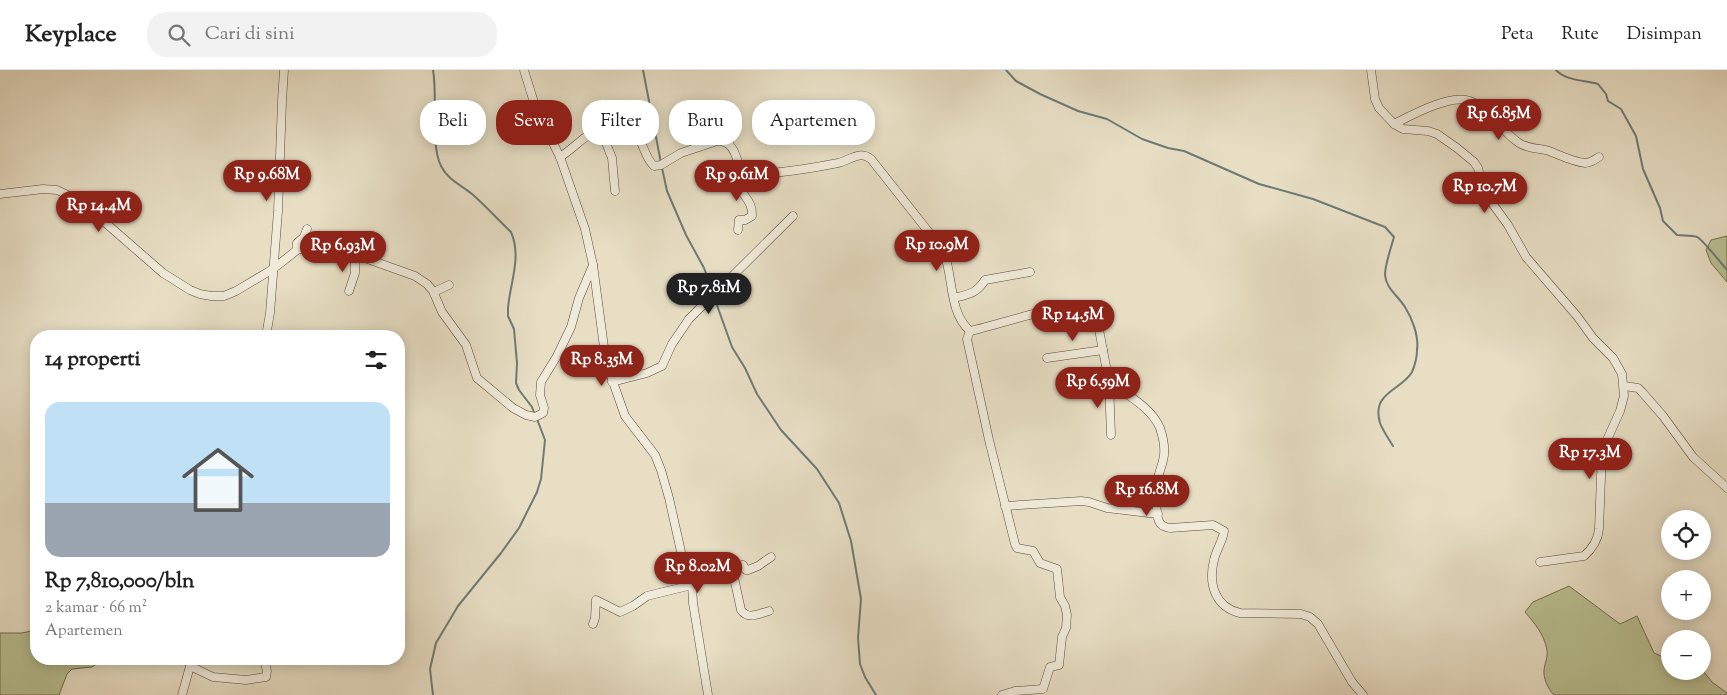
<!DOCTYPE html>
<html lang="id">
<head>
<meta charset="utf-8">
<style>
  :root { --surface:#fff; --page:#f2f2f2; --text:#222; --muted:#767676; --line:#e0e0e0; --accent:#8f2418 }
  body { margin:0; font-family:"Sorts Mill Goudy",serif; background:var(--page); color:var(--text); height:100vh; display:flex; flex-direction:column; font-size:19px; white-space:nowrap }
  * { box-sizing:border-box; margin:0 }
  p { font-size:16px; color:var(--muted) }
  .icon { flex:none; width:28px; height:28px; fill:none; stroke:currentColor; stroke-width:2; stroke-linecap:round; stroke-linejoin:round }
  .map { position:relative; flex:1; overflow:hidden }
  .side { position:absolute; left:30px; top:260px; width:375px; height:335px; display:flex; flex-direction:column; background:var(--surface); border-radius:20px; box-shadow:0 2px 12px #0003 }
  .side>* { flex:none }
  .top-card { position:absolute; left:420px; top:30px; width:475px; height:45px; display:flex; gap:10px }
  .fabs { position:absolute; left:1661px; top:440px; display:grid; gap:10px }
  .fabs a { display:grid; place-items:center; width:50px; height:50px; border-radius:50%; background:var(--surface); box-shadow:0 2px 12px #0003; font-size:25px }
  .price { position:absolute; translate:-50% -42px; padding:0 11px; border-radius:18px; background:var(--accent); color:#fff; font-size:16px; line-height:32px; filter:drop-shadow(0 1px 2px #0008) }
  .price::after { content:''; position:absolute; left:50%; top:30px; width:15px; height:11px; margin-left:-8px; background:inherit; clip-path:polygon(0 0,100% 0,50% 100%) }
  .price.selected { background:#222; color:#fff }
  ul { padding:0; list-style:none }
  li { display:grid; align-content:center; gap:10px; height:265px; padding:0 15px }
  li span { display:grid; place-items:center; height:155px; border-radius:15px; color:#555 }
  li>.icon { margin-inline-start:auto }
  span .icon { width:90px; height:90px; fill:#fffc; stroke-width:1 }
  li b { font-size:21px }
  h2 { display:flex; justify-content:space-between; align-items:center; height:60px; padding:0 15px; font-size:21px }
  .pill { padding:0 18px; border-radius:20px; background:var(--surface); box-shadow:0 2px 12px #0003; font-size:18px; line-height:45px }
  .pill.selected { background:var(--accent); color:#fff }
  header { display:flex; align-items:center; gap:30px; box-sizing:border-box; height:70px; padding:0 25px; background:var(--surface); border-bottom:1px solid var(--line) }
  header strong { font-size:24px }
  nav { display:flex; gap:28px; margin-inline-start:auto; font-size:18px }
  .search { width:350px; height:45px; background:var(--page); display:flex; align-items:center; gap:12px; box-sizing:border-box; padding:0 18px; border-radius:20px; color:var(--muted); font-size:19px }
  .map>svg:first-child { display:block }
  .green { fill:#b9c092; stroke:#746c50 }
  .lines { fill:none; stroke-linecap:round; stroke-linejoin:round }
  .stream { stroke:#6e7a76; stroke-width:2 }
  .street-casing { stroke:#5c4a3c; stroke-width:9 }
  .street { stroke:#efead9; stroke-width:8 }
</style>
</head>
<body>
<header>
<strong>Keyplace</strong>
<div class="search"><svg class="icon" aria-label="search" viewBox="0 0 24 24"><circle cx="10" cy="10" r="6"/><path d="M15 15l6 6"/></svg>Cari di sini</div>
<nav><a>Peta</a><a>Rute</a><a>Disimpan</a></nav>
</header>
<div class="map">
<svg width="1727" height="625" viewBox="0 0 1727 625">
  <rect width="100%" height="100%" fill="#e7dec4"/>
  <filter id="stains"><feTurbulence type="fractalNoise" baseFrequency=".004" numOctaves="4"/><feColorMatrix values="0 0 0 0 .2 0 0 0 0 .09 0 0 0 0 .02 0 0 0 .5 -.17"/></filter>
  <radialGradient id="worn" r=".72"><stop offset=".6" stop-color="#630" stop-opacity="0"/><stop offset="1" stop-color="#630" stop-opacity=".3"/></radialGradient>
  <g class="green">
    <polygon points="1727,166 1727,212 1711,193 1706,180 1711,170"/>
    <path d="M1569,516L1620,554L1637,546L1654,583L1670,590V601H1703L1712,612L1727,623V625H1554C1548,619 1543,608 1544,600C1545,592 1548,587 1547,580C1544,564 1535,554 1525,542L1533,532Z"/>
    <polygon points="36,560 36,589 100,589 100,592 92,597 72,599 67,604 59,625 0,625 0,563 22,563"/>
  </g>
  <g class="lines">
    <g class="stream">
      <path d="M433,0C438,27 430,74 441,96C448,110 461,115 472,124C486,136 498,150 511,162C522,187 510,213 508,238V246L514,259L517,293L516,313L519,320L532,337L535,345"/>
      <polyline points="643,0 661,93"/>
      <path d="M1006,0L1016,11L1040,24L1078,41L1107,49L1142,69L1168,78L1184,81L1259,114L1313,129L1385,157L1394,167C1391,178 1385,194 1385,205C1386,218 1398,226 1405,237C1412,248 1419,266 1417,280C1417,287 1415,295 1412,302C1401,321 1371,322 1380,353C1383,361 1389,369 1393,376"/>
      <path d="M1556,0C1566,11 1584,10 1598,14L1606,24L1608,31L1621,39L1636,66L1643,99L1660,138L1663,151L1677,165C1683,166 1691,165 1697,167C1701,168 1722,194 1727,200"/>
      <polyline points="662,98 667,121 686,165 704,198 713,222"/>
      <polyline points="714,227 732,277 745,298 757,324 781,360 817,399 839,433 851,471 861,529 858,568 860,594 865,607 876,625"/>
      <polyline points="433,625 430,599 436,573 458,536 501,483 519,458 537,422 541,409 545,370 537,349"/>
    </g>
    <g class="street-casing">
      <g id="street">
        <polyline points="524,0 536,39 560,87 585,159 593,195 606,292 625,346 655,385 661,400 669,428 684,495 692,515 693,533 708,625"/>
        <path d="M1371,0L1375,29L1379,38L1394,54L1403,59L1428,61L1437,64L1457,78L1474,92L1478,98L1484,122L1508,155L1526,187L1577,246L1593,268L1613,288L1622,304L1624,326L1620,341L1602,381L1599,459C1598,470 1592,479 1584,486L1540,492"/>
        <polyline points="727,46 729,72"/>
        <path d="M1394,54C1412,45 1450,24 1470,31C1489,38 1502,62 1519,73C1528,79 1539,78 1549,81C1560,85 1573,92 1585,93C1591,93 1594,90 1599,87"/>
        <polyline points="598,58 606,73 612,88 615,121"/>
        <path d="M560,87C579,75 593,54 617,55C626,56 631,58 637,65C644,75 645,88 654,96L661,95L681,83L717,71C736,70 736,91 743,105H748C778,103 809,99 838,93C851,90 859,80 871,89L943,180C954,206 948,242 970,261L967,269L989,370L1015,474L1017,478L1033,481L1040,493L1057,499L1060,527L1065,536L1067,545L1066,558L1062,567L1059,595L1050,597L1043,619L1015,621L1002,625"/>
        <polyline points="0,124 43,119 57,120 72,127 93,142 163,203 190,220 200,224 211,226 224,226 236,221 273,199 297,180 308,177 362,187 415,206 427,214 433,221 442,242 466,275 477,308 513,338 526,345 535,347 543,343 544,338 540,325 541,312 557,286 571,257 579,228 593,195"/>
        <path d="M738,160L739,150H745L752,146C753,130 742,127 740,116C739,112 742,108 743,105"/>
        <polyline points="297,180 297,173 304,167 307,159"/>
        <polyline points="349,221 355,203 355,186"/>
        <polyline points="434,223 438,220 449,215"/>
        <path d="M954,228C969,224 976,224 985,210L1030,202"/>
        <path d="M970,261C990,257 1070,231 1085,235C1092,237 1095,242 1097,249L1109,312C1127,325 1151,337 1160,358C1163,367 1165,376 1164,385C1163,394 1159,402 1157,411C1156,420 1155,446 1160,453C1162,457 1166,457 1170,458L1213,455L1224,461C1223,471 1216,480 1214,490C1208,514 1215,537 1240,543L1301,544L1310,547L1318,554L1352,612L1363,625"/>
        <polyline points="266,266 270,243 278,141 282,31 284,0"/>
        <polyline points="1047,288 1103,280"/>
        <polyline points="612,312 647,303 662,296 672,274 689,249 793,146"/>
        <polyline points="1109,312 1111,365"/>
        <polyline points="1624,316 1638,318 1642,322 1663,346 1693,387 1727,418"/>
        <polyline points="1005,436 1081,431 1089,432 1107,438 1158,444"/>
        <polyline points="723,498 743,495 746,500 748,500 758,496 771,487"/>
        <path d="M593,554L595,548L596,530L620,542L633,536L647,526L692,515L705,504L713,500L729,501L733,503L741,540C748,550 758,544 769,541"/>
        <polyline points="190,596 213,607 246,610 266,607 267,601 264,589"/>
        <polyline points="182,625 192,589"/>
      </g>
    </g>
    <use href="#street" class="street"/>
  </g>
  <rect width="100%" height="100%" filter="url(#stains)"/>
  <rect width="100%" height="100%" fill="url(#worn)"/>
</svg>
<div class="fabs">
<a><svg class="icon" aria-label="locate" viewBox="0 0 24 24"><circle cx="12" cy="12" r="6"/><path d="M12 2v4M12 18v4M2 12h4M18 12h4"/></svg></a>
<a>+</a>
<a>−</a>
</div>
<b class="price" style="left:1499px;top:71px">Rp 6.85M</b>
<b class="price" style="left:267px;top:132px">Rp 9.68M</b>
<b class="price" style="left:737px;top:132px">Rp 9.61M</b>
<b class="price" style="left:1485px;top:144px">Rp 10.7M</b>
<b class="price" style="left:99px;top:163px">Rp 14.4M</b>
<b class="price" style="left:937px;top:202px">Rp 10.9M</b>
<b class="price" style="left:343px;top:203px">Rp 6.93M</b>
<b class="price selected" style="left:709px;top:245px">Rp 7.81M</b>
<b class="price" style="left:1073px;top:272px">Rp 14.5M</b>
<b class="price" style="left:602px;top:317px">Rp 8.35M</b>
<b class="price" style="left:1098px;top:339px">Rp 6.59M</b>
<b class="price" style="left:1590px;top:410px">Rp 17.3M</b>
<b class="price" style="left:1147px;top:447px">Rp 16.8M</b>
<b class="price" style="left:698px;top:524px">Rp 8.02M</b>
<div class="top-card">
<a class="pill">Beli</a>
<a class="pill selected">Sewa</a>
<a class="pill">Filter</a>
<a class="pill">Baru</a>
<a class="pill">Apartemen</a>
</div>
<section class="side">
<h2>14 properti<svg class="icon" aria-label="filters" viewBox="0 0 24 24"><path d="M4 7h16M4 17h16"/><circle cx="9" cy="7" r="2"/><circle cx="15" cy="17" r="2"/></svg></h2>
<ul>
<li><span style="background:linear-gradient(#bfe0f5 65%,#9aa5b1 0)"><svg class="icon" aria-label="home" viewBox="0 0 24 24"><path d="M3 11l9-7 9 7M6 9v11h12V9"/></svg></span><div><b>Rp 7,810,000/bln</b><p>2 kamar · 66 m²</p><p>Apartemen</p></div></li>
</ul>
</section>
</div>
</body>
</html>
